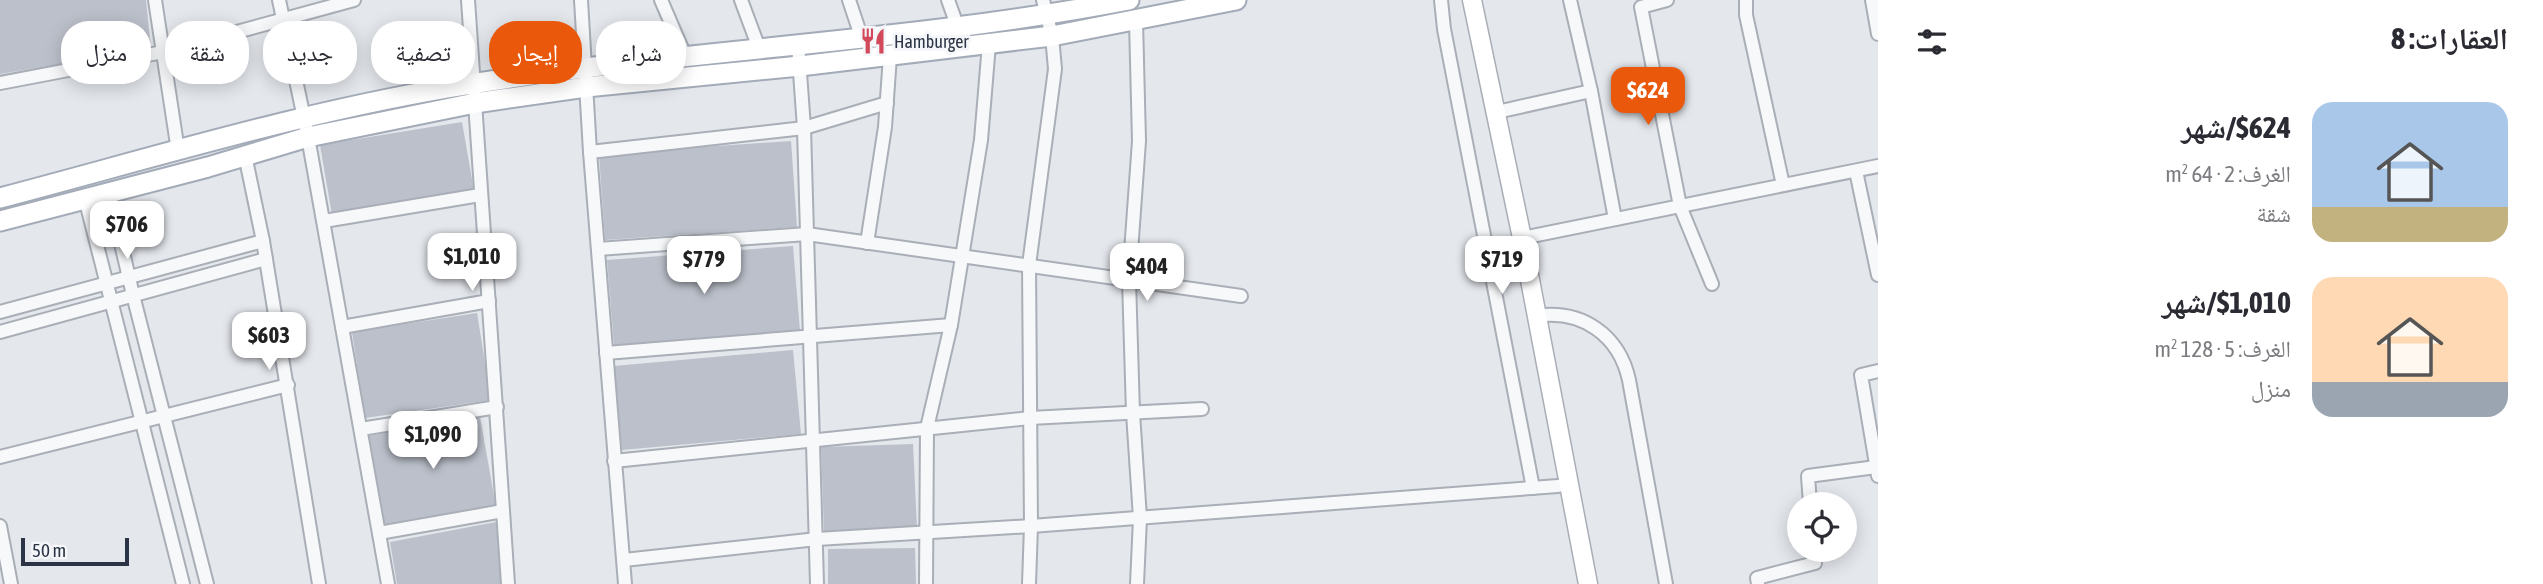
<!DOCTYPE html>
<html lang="ar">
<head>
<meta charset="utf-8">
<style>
  :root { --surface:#fff; --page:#f2f2f3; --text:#2b2b33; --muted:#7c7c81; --accent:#ea580c }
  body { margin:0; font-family:"Asap Condensed","Noto Naskh Arabic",sans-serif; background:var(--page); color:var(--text); direction:rtl; height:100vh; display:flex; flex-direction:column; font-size:26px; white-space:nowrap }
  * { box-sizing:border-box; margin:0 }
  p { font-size:23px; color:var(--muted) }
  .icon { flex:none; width:38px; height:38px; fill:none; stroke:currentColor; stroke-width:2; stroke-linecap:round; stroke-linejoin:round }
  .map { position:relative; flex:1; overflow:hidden; direction:ltr }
  .panel { display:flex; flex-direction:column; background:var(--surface); width:665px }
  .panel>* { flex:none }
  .top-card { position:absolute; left:21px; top:21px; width:665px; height:63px; direction:rtl; display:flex; gap:14px }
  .fabs { position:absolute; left:1787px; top:492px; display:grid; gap:14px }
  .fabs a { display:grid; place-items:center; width:70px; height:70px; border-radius:50%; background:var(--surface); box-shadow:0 4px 18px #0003; font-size:35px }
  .scale { position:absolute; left:21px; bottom:18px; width:108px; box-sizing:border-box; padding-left:7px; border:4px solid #2b3445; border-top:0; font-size:19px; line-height:24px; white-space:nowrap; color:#2b3445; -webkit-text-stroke:5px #f4f6f9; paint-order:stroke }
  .price { position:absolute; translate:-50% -60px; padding:0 16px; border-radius:14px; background:#fff; color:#222; font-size:23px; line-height:46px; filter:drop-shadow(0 2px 4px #0008) }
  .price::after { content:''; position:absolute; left:50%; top:42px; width:21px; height:16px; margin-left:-10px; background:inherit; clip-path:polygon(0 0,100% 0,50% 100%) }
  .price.selected { background:var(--accent); color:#fff }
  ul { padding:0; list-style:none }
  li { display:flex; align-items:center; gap:21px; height:175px; padding:0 35px }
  li span { display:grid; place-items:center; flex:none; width:196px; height:140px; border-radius:21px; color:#555 }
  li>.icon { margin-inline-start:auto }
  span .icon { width:84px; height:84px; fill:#fffc; stroke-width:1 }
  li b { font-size:30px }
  h2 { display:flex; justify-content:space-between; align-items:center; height:84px; padding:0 35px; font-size:30px }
  .pill { padding:0 24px; border-radius:28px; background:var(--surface); box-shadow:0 4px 18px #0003; font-size:24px; line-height:63px }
  .pill.selected { background:var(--accent); color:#fff }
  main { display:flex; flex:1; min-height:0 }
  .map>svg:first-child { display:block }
  .building { fill:#bbc0ca }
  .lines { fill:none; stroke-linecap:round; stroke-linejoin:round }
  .street-casing { stroke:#a9aeb7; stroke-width:16 }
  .secondary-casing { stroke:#a9aeb7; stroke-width:21 }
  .primary-casing { stroke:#a3abb8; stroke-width:23 }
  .street { stroke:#f7f8fa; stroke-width:12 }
  .secondary { stroke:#fff; stroke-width:18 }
  .primary { stroke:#fff; stroke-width:19 }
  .labels { text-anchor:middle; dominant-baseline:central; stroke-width:6; stroke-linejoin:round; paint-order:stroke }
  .poi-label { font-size:18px; fill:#2b3445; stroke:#f4f6f9; text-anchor:start }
</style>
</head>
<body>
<main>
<section class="panel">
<h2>العقارات: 8<svg class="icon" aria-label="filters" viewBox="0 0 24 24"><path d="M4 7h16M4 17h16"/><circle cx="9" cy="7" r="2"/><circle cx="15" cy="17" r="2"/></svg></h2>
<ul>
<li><span style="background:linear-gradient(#a9c7e8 75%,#c2b280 0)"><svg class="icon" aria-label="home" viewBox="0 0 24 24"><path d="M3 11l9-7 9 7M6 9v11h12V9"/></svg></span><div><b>$624/شهر</b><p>الغرف: 2 · 64 m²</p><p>شقة</p></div></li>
<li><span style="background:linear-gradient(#ffd9b3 75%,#9aa5b1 0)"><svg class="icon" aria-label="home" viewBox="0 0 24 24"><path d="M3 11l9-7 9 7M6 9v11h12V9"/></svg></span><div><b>$1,010/شهر</b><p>الغرف: 5 · 128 m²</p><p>منزل</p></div></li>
</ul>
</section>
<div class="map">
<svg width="1878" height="584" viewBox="0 0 1878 584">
  <rect width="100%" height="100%" fill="#e4e7ec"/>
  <g class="building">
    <polygon points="0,0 146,0 151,49 0,74"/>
    <polygon points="462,122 474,191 332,215 320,145"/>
    <polygon points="791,141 797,227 605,240 599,154"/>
    <polygon points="793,246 800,331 614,345 607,260"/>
    <polygon points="477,313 491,400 365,418 352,332"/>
    <polygon points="793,350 801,434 622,450 614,366"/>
    <polygon points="480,417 496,507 385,525 369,436"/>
    <polygon points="913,444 917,528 824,531 821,447"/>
    <polygon points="496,522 501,584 397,584 390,542"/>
    <polygon points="915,548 916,584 828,584 828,549"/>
  </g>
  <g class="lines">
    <g class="street-casing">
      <g id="street">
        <polyline points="155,0 178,151"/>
        <polyline points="279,0 308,137 388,584"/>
        <polyline points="468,0 508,584"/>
        <polyline points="581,0 590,152 625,584"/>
        <polyline points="661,0 686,58"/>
        <polyline points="741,0 760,51"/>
        <polyline points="849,0 862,39"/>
        <polyline points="948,0 958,28"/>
        <polyline points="1441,0 1444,29 1533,488"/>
        <polyline points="1570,0 1591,91 1615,219"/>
        <polyline points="1667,0 1641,7 1680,206 1712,284"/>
        <polyline points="1746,0 1746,15 1783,185"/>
        <polyline points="1872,0 1878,34"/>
        <polyline points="1136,21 1139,141 1129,280 1133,413 1140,518 1137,584"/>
        <polyline points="798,45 804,128 817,584"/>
        <polyline points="0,83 163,52 354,0"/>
        <polyline points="1497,112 1591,91"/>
        <polyline points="590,152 804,128 887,103"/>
        <polyline points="245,155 263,241 319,584"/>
        <polyline points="1856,171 1878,275"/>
        <polyline points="109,192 133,295 207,584"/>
        <polyline points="85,198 183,584"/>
        <polyline points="324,221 480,195"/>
        <polyline points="1522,238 1878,166"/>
        <polyline points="867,243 885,127 890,56"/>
        <polyline points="598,249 807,234 1241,296"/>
        <polyline points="0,312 263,241"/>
        <path d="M1536,316C1582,309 1619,335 1629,380L1666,584"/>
        <polyline points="342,327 489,301"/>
        <polyline points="0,332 266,259"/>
        <polyline points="606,353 951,325"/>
        <polyline points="1878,371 1861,375 1878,476"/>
        <polyline points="361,429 497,407"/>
        <polyline points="0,457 288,385"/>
        <polyline points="614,461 1030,418 1202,409"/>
        <polyline points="1810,504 1808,476 1876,467"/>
        <polyline points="0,526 11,584"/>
        <polyline points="379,533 503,511"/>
        <polyline points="624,560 817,539 1031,526 1558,486"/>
        <polyline points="926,584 927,428 951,325 981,140 989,44"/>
        <polyline points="1029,584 1031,526 1029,265 1055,69 1052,36 1043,0"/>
        <polyline points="1758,584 1757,578 1815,563 1814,550"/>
      </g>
    </g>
    <g class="secondary-casing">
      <polyline id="secondary" points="1472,0 1522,238 1588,584"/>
    </g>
    <g class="primary-casing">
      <g id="primary">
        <path d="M0,198C156,157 311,109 471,84C690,49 911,42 1129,0"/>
        <polyline points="0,221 208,167 308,137 475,103 586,87 800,66 1052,36 1236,0"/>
      </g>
    </g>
    <use href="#street" class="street"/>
    <use href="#secondary" class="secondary"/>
    <use href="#primary" class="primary"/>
  </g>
  <defs>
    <g id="restaurant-bare" transform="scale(2.1)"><path d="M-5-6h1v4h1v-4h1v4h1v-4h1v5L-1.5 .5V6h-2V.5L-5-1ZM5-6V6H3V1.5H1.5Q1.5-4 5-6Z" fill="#d1495b" stroke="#f4f6f9" stroke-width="2.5" paint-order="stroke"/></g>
  </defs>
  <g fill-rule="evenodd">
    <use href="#restaurant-bare" x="873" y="41"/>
  </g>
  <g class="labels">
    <g class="poi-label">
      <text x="894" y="41">Hamburger</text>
    </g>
  </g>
</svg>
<div class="fabs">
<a><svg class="icon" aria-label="locate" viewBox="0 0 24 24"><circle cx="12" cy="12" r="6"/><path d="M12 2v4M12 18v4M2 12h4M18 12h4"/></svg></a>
</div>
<div class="scale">50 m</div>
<b class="price selected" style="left:1648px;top:127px">$624</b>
<b class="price" style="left:127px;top:261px">$706</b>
<b class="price" style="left:472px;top:293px">$1,010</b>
<b class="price" style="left:704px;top:296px">$779</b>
<b class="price" style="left:1502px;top:296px">$719</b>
<b class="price" style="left:1147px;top:303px">$404</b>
<b class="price" style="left:269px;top:372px">$603</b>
<b class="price" style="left:433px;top:471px">$1,090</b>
<div class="top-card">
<a class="pill">شراء</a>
<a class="pill selected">إيجار</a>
<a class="pill">تصفية</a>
<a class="pill">جديد</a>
<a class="pill">شقة</a>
<a class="pill">منزل</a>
</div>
</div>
</main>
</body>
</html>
